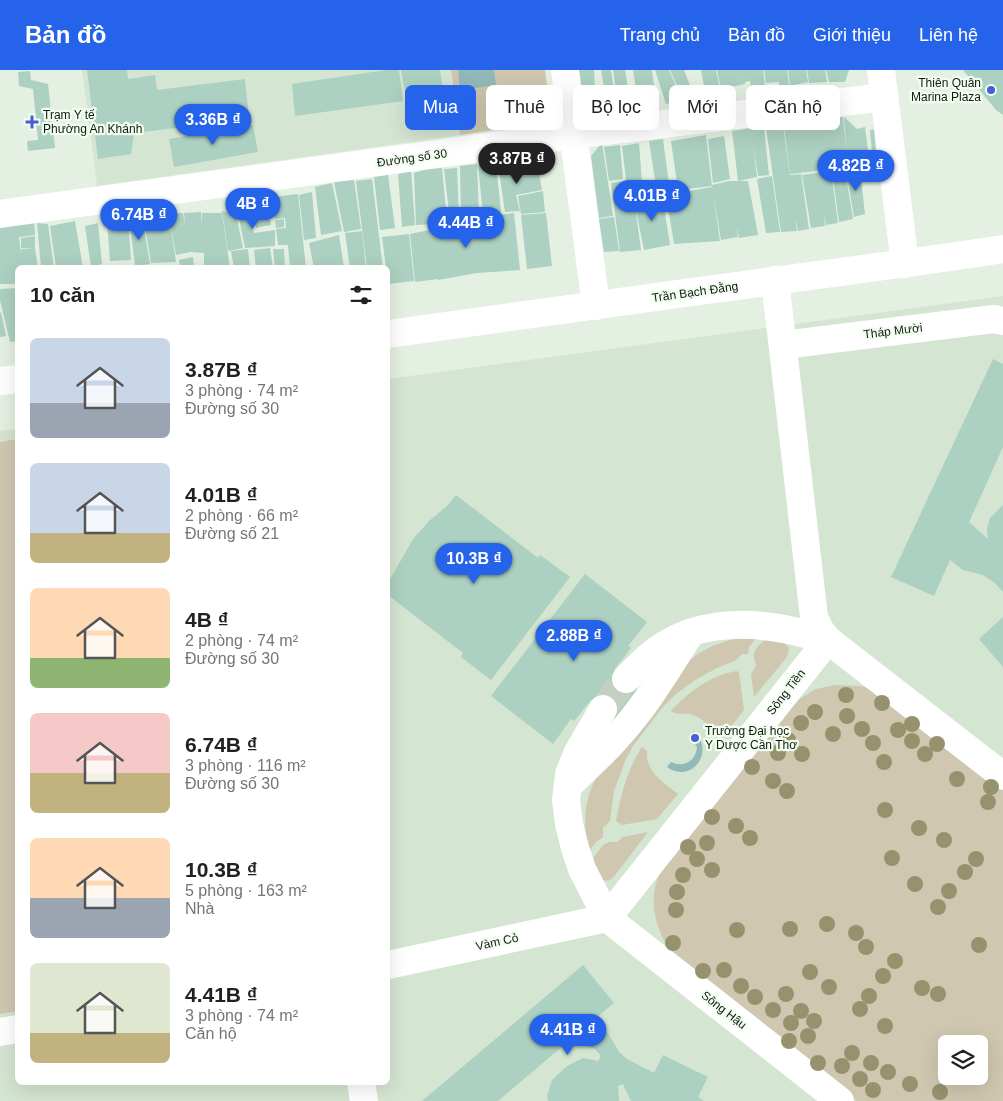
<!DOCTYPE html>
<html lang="vi">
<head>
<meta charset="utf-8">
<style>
  :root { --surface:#fff; --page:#f2f2f2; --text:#202124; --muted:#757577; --accent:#2563eb }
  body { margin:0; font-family:Arial,sans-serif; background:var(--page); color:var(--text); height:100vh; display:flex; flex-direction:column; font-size:19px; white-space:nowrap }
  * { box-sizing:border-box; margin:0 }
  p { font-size:16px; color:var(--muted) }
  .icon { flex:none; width:28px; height:28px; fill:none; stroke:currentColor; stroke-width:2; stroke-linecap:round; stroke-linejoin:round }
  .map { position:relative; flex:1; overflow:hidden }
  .details { position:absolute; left:15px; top:195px; width:375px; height:820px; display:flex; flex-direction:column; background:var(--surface); border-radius:8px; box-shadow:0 5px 20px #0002 }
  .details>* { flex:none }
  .top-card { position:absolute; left:405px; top:15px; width:475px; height:45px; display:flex; gap:10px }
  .buttons { position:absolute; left:938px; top:965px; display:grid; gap:10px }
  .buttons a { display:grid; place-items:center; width:50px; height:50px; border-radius:8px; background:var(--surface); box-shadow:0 5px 20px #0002; font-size:25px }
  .price { position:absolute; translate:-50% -42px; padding:0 11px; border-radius:18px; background:var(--accent); color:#fff; font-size:16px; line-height:32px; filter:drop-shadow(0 1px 2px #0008) }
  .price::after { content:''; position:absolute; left:50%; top:30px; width:15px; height:11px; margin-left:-8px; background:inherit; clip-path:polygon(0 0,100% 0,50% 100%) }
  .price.active { background:#222; color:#fff }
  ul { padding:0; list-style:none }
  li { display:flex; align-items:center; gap:15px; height:125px; padding:0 15px }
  li span { display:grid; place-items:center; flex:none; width:140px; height:100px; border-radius:8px; color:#555 }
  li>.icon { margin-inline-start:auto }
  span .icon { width:60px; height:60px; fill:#fffc; stroke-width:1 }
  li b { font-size:21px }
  h2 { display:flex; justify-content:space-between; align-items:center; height:60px; padding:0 15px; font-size:21px }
  .pill { padding:0 18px; border-radius:8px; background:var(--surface); box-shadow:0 5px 20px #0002; font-size:18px; line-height:45px }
  .pill.active { background:var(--accent); color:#fff }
  header { display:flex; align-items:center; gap:30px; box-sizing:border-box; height:70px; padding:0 25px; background:var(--accent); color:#fff }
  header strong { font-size:24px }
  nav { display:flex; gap:28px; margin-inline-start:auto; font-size:18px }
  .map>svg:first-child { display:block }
  .built { fill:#d4e5d1; fill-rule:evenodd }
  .green { fill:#cfc7b0; fill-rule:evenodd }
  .water { fill:#90b9b7 }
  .building { fill:#acd0c1 }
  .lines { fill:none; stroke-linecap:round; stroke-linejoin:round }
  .minor-tunnel { stroke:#c5d0c3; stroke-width:28; stroke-dasharray:28 14; stroke-linecap:butt }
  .minor { stroke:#fff; stroke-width:28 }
  .tree { fill:#96926e }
  .poi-dot { fill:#465fd3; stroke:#f1fef0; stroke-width:2 }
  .labels { text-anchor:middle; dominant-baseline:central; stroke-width:4.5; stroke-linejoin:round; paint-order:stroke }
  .poi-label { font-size:12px; fill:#151914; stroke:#f1fef0; text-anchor:start }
  .street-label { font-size:12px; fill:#151914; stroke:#f1fef0 }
</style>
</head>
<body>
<header>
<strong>Bản đồ</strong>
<nav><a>Trang chủ</a><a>Bản đồ</a><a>Giới thiệu</a><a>Liên hệ</a></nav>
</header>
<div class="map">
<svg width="1003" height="1031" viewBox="0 0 1003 1031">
  <rect width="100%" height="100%" fill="#e4f0e2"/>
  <g class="built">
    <polygon points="82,0 451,0 460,65 97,116"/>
    <path d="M1003,226V1031H0V361L17,359L18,1012H388V309ZM946,974H979V1006H946Z"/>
  </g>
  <g class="green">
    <polygon points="451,0 545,0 550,36 537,54 460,65"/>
    <polygon points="17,369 18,941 0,944 0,372"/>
    <path d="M759,565L749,577L748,584H742L735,591L717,598L695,610L676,624L662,638L633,676L626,689L614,721L610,751L603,758V767L596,772L588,783C584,760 583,734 594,712C605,692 627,679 641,661C650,651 659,639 666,627C673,616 678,601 688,592C706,575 735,567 759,565Z"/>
    <path d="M767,569C779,572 794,572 787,587L754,627L751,604L756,596C756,593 754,590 754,587C752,580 762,572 767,569Z"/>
    <path d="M737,601L739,603L744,640L723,667C713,659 702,647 690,644C682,642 678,646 671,641C689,622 710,605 737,601Z"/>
    <path d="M835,615L860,616L879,621L1003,716V1031H856L680,894C661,871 647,841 657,810C659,804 663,798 666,793L796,631L816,619ZM946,974H979V1006H946Z"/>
    <path d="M642,677L647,681C645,702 663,712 678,724L657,749L622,755L616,751C621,725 627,700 642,677Z"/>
    <path d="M648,762L612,809L606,811C594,807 594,799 593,788L603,775L609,772H617L623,767Z"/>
  </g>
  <g class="water">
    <polygon points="458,0 494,0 496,15 460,20"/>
    <path d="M694,661C716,683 691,714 667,697L671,692C684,698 696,691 697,677L690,666Z"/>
  </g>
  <g class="building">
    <polygon points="87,0 127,0 128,9 155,5 157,20 245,9 249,49 134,63 131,84 98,89"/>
    <polygon points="386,0 399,0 403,31 295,46 292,14"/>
    <polygon points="401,0 440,0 444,25 407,32"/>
    <polygon points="576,0 594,0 596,41 580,41"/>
    <polygon points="601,0 611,0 616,33 607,34"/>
    <polygon points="613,0 625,0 630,32 618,33"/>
    <polygon points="633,0 652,0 656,29 638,33"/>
    <polygon points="655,0 669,0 682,30 666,34"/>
    <polygon points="670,0 684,0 695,28 683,30"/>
    <polygon points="701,0 716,0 720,19 705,22"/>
    <polygon points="717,0 763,0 765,16 751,21 750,11 745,12 745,14 721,19"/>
    <polygon points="764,0 787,0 789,16 779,16 779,12 766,13"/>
    <polygon points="788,0 806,0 808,12 790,16"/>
    <polygon points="807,0 825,0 827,12 809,13"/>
    <polygon points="826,0 849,0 845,12 829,12"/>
    <polygon points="963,0 1003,0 1003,45 996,40"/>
    <polygon points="30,1 31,10 48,14 55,78 28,81 27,71 38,70 33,19 19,16 18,2"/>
    <polygon points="843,47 847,83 844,47 857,59 865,57 870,95 790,104 784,57 806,53 808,63 807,53"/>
    <polygon points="253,55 258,82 174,97 169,69"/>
    <polygon points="783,56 790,105 801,104 809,159 798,161 795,148 797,161 781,162 766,58"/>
    <polygon points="752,58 752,59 764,58 769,105 758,106 753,74 757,107 738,111 732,61"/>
    <polygon points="874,59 877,93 873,95 870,60"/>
    <polygon points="706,65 712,116 678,120 671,71"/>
    <polygon points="724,66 730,109 713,113 708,69"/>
    <polygon points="663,69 670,121 657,123 649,71"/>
    <polygon points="602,73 613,146 599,148 591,86"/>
    <polygon points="639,73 643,125 628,126 622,76"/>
    <polygon points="620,75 623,109 609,111 604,77"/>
    <polygon points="511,87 525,87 537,97 512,101"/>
    <polygon points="510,92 512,102 538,98 542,120 516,125 520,141 505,142 498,93"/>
    <polygon points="477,94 479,145 461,148 460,96"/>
    <polygon points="496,94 501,142 483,144 478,95"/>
    <polygon points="442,98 447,150 434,154 416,155 414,103 427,99"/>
    <polygon points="457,98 459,146 450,150 444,99"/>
    <polygon points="860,99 865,144 854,147 846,100"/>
    <polygon points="845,100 853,149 839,152 832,101"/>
    <polygon points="411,101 415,155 402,157 398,104"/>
    <polygon points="831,101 838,153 826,155 824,145 825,156 811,158 802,105"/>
    <polygon points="388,105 395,158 380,160 374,107"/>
    <polygon points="772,106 780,162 766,163 757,109"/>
    <polygon points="372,109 383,198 367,198 356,111"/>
    <polygon points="354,110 361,159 344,162 334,112"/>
    <polygon points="623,111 627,129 634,128 641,180 620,182 611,113"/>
    <polygon points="729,111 748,111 758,165 739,168 737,156 738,167 721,170 713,123 720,171 674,174 666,125 712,117 712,115"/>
    <polygon points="332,113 342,161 321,165 315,117"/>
    <polygon points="543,121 545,142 521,144 518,126"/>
    <polygon points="312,122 316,168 304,170 299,125"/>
    <polygon points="266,123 271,155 256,158 251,125"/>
    <polygon points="298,124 306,198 290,198 288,175 278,175 276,159 286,158 285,148 275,149 273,127"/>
    <polygon points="662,125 670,175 644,180 634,130"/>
    <polygon points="250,132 252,154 254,163 275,160 275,176 245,178 236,134"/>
    <polygon points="167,139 168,144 183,143 185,154 184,143 201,142 202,156 202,143 222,143 230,198 204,198 204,183 190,182 176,185 170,150 176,192 151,193 143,143"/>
    <polygon points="222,141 236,144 243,178 228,181"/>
    <polygon points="514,143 520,200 477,203 476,192 477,203 438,210 438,209 415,212 410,164 449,156 469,150 469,148"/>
    <polygon points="546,143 552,196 527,199 521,145"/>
    <polygon points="142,145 150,194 135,196 129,147"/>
    <polygon points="614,147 619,181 604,182 599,149"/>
    <polygon points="34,148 35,165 19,167 21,184 21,179 35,178 38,198 18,198 18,214 0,214 0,153"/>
    <polygon points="128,148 131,190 110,191 107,150"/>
    <polygon points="284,149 284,157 276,158 275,150"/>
    <polygon points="75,151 83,198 56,198 50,156"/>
    <polygon points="37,153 48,154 54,198 41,198"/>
    <polygon points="98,153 102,194 91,197 85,156"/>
    <polygon points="362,161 366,198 350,198 345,163"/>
    <polygon points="409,164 414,211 388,214 388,198 386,198 382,167"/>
    <polygon points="339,165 344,198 314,198 309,173"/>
    <polygon points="35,166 35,178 21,178 21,168"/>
    <polygon points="270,178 273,198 256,198 254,180"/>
    <polygon points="248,179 250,198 234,198 231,181"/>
    <polygon points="273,179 284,179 285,198 275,198"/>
    <polygon points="193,187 194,198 180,198 179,190"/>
    <polygon points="18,218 18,271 10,272 0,230 0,219"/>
    <polygon points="1,242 6,266 0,267 0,243"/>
    <polygon points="993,289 1003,294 1003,377 969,452 988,469 987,459 990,448 1003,435 1003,522 995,513 983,505 963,500 950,490 934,526 891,507"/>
    <polygon points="456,425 538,488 540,485 570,507 491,610 461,587 463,583 388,525 388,513 413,469 429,451 446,437"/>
    <polygon points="585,504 647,552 628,576 631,578 614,600 638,619 616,648 591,630 574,651 571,649 553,674 491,626"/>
    <polygon points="1003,547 1003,597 979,569"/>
    <polygon points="583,895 614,933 591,952 608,963 619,982 627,989 654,1003 663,985 708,1007 698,1027 704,1031 631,1031 623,1014 618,1016 619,1031 548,1031 547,1026 552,1010 567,996 583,988 598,991 601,986 595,979 570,970 498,1031 422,1031"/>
  </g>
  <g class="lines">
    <polyline class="minor-tunnel" points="603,639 626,609"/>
    <g class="minor">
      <polyline points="565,0 596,236"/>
      <polyline points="881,0 905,194"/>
      <polyline points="0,144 574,65 884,27"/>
      <polyline points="775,210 814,547 820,560 828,570"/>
      <path d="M388,264C516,247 645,228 774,211C850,200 927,191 1003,179"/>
      <polyline points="783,275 994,249 1003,251"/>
      <polyline points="0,311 18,309"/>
      <path d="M626,609C638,596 651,583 666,574C696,555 737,552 771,557C790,559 809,565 828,570"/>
      <polyline points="603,639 578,682 569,704 566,730 569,754 575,778 582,799 607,848 840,1031"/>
      <path d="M569,715C583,701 598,688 611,674C642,641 666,602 690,564"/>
      <polyline points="607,848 828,570 1003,706"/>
      <polyline points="388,895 607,848"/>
      <polyline points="0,962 18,959"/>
      <polyline points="361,1012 364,1031"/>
    </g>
  </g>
  <g class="tree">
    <circle cx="846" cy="625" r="8"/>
    <circle cx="882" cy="633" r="8"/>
    <circle cx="815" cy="642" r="8"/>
    <circle cx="847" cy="646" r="8"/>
    <circle cx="801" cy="653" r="8"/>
    <circle cx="912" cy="654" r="8"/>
    <circle cx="862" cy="659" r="8"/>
    <circle cx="898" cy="660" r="8"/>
    <circle cx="833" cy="664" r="8"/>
    <circle cx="788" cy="670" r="8"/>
    <circle cx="912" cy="671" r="8"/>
    <circle cx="873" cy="673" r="8"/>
    <circle cx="937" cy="674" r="8"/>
    <circle cx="778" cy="683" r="8"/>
    <circle cx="802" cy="684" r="8"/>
    <circle cx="925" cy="684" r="8"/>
    <circle cx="884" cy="692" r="8"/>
    <circle cx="752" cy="697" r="8"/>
    <circle cx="957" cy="709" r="8"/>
    <circle cx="773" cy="711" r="8"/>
    <circle cx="991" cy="717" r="8"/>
    <circle cx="787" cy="721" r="8"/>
    <circle cx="988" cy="732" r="8"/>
    <circle cx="885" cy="740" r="8"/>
    <circle cx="712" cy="747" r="8"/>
    <circle cx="736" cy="756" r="8"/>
    <circle cx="919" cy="758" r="8"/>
    <circle cx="750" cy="768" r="8"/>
    <circle cx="944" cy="770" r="8"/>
    <circle cx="707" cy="773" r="8"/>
    <circle cx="688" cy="777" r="8"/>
    <circle cx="892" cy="788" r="8"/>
    <circle cx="697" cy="789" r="8"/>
    <circle cx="976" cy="789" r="8"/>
    <circle cx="712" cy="800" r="8"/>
    <circle cx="965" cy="802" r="8"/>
    <circle cx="683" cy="805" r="8"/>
    <circle cx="915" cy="814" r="8"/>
    <circle cx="949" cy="821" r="8"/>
    <circle cx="677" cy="822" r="8"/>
    <circle cx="938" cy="837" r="8"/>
    <circle cx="676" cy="840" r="8"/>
    <circle cx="827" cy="854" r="8"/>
    <circle cx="790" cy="859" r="8"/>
    <circle cx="737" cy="860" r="8"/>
    <circle cx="856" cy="863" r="8"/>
    <circle cx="673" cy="873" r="8"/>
    <circle cx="979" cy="875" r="8"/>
    <circle cx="866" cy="877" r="8"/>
    <circle cx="895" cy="891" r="8"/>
    <circle cx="724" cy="900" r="8"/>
    <circle cx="703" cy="901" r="8"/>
    <circle cx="810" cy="902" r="8"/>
    <circle cx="883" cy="906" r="8"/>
    <circle cx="741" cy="916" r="8"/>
    <circle cx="829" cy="917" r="8"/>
    <circle cx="922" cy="918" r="8"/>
    <circle cx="786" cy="924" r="8"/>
    <circle cx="938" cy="924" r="8"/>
    <circle cx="869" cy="926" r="8"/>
    <circle cx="755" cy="927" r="8"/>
    <circle cx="860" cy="939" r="8"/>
    <circle cx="773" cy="940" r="8"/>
    <circle cx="801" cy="941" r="8"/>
    <circle cx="814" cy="951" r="8"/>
    <circle cx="791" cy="953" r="8"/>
    <circle cx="885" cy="956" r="8"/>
    <circle cx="808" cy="966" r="8"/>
    <circle cx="789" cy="971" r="8"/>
    <circle cx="852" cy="983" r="8"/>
    <circle cx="818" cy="993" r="8"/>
    <circle cx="871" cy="993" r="8"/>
    <circle cx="842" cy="996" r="8"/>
    <circle cx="888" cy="1002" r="8"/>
    <circle cx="860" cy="1009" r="8"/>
    <circle cx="910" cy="1014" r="8"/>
    <circle cx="873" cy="1020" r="8"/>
    <circle cx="940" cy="1022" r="8"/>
  </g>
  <g class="poi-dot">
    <circle cx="991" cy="20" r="5"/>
    <path d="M29.5 44.5h5v5h5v5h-5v5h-5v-5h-5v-5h5z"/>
    <circle cx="695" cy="668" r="5"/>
  </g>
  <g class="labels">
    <g class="poi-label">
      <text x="981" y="13" text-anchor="end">Thiên Quân<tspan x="981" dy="14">Marina Plaza</tspan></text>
      <text x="43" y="45">Trạm Y tế<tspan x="43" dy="14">Phường An Khánh</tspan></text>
      <text x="705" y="661">Trường Đại học<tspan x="705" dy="14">Y Dược Cần Thơ</tspan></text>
    </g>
    <g class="street-label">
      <text transform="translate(412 88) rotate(-8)">Đường số 30</text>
      <text transform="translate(695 222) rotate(-8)">Trần Bạch Đằng</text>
      <text transform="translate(893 261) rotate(-7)">Tháp Mười</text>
      <text transform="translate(786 622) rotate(-52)">Sông Tiền</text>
      <text transform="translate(497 872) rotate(-12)">Vàm Cỏ</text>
      <text transform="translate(724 940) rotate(38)">Sông Hậu</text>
    </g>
  </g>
</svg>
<div class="buttons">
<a><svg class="icon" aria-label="layers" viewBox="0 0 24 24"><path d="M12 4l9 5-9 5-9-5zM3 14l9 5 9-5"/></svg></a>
</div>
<b class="price" style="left:213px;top:76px">3.36B ₫</b>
<b class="price active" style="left:517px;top:115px">3.87B ₫</b>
<b class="price" style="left:856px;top:122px">4.82B ₫</b>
<b class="price" style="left:652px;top:152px">4.01B ₫</b>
<b class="price" style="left:253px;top:160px">4B ₫</b>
<b class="price" style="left:139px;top:171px">6.74B ₫</b>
<b class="price" style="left:466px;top:179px">4.44B ₫</b>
<b class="price" style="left:474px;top:515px">10.3B ₫</b>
<b class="price" style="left:574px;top:592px">2.88B ₫</b>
<b class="price" style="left:568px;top:986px">4.41B ₫</b>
<div class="top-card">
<a class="pill active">Mua</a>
<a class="pill">Thuê</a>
<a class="pill">Bộ lọc</a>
<a class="pill">Mới</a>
<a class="pill">Căn hộ</a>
</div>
<section class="details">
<h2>10 căn<svg class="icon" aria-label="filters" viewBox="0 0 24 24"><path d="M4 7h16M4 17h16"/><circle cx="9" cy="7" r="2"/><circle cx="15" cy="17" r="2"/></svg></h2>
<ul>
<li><span style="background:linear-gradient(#c9d6e8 65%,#9aa5b1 0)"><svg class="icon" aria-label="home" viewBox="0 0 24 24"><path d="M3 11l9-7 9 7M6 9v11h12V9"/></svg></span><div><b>3.87B ₫</b><p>3 phòng · 74 m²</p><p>Đường số 30</p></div></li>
<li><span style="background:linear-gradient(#c9d6e8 70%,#c2b280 0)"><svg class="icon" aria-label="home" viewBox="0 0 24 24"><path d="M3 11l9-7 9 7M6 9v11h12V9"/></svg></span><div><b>4.01B ₫</b><p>2 phòng · 66 m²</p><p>Đường số 21</p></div></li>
<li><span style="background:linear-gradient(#ffd9b3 70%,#8fb573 0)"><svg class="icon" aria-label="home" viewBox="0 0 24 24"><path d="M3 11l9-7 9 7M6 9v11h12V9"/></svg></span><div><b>4B ₫</b><p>2 phòng · 74 m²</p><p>Đường số 30</p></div></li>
<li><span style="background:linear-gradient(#f6c9c9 60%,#c2b280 0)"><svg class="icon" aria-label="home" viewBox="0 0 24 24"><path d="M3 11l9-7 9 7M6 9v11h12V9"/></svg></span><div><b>6.74B ₫</b><p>3 phòng · 116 m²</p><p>Đường số 30</p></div></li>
<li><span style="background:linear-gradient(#ffd9b3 60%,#9aa5b1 0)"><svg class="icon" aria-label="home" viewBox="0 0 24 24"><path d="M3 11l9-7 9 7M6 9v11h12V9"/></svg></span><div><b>10.3B ₫</b><p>5 phòng · 163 m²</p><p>Nhà</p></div></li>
<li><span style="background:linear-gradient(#dfe7d0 70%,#c2b280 0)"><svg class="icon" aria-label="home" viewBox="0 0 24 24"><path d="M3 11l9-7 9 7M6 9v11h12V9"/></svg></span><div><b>4.41B ₫</b><p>3 phòng · 74 m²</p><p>Căn hộ</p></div></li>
</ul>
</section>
</div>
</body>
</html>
